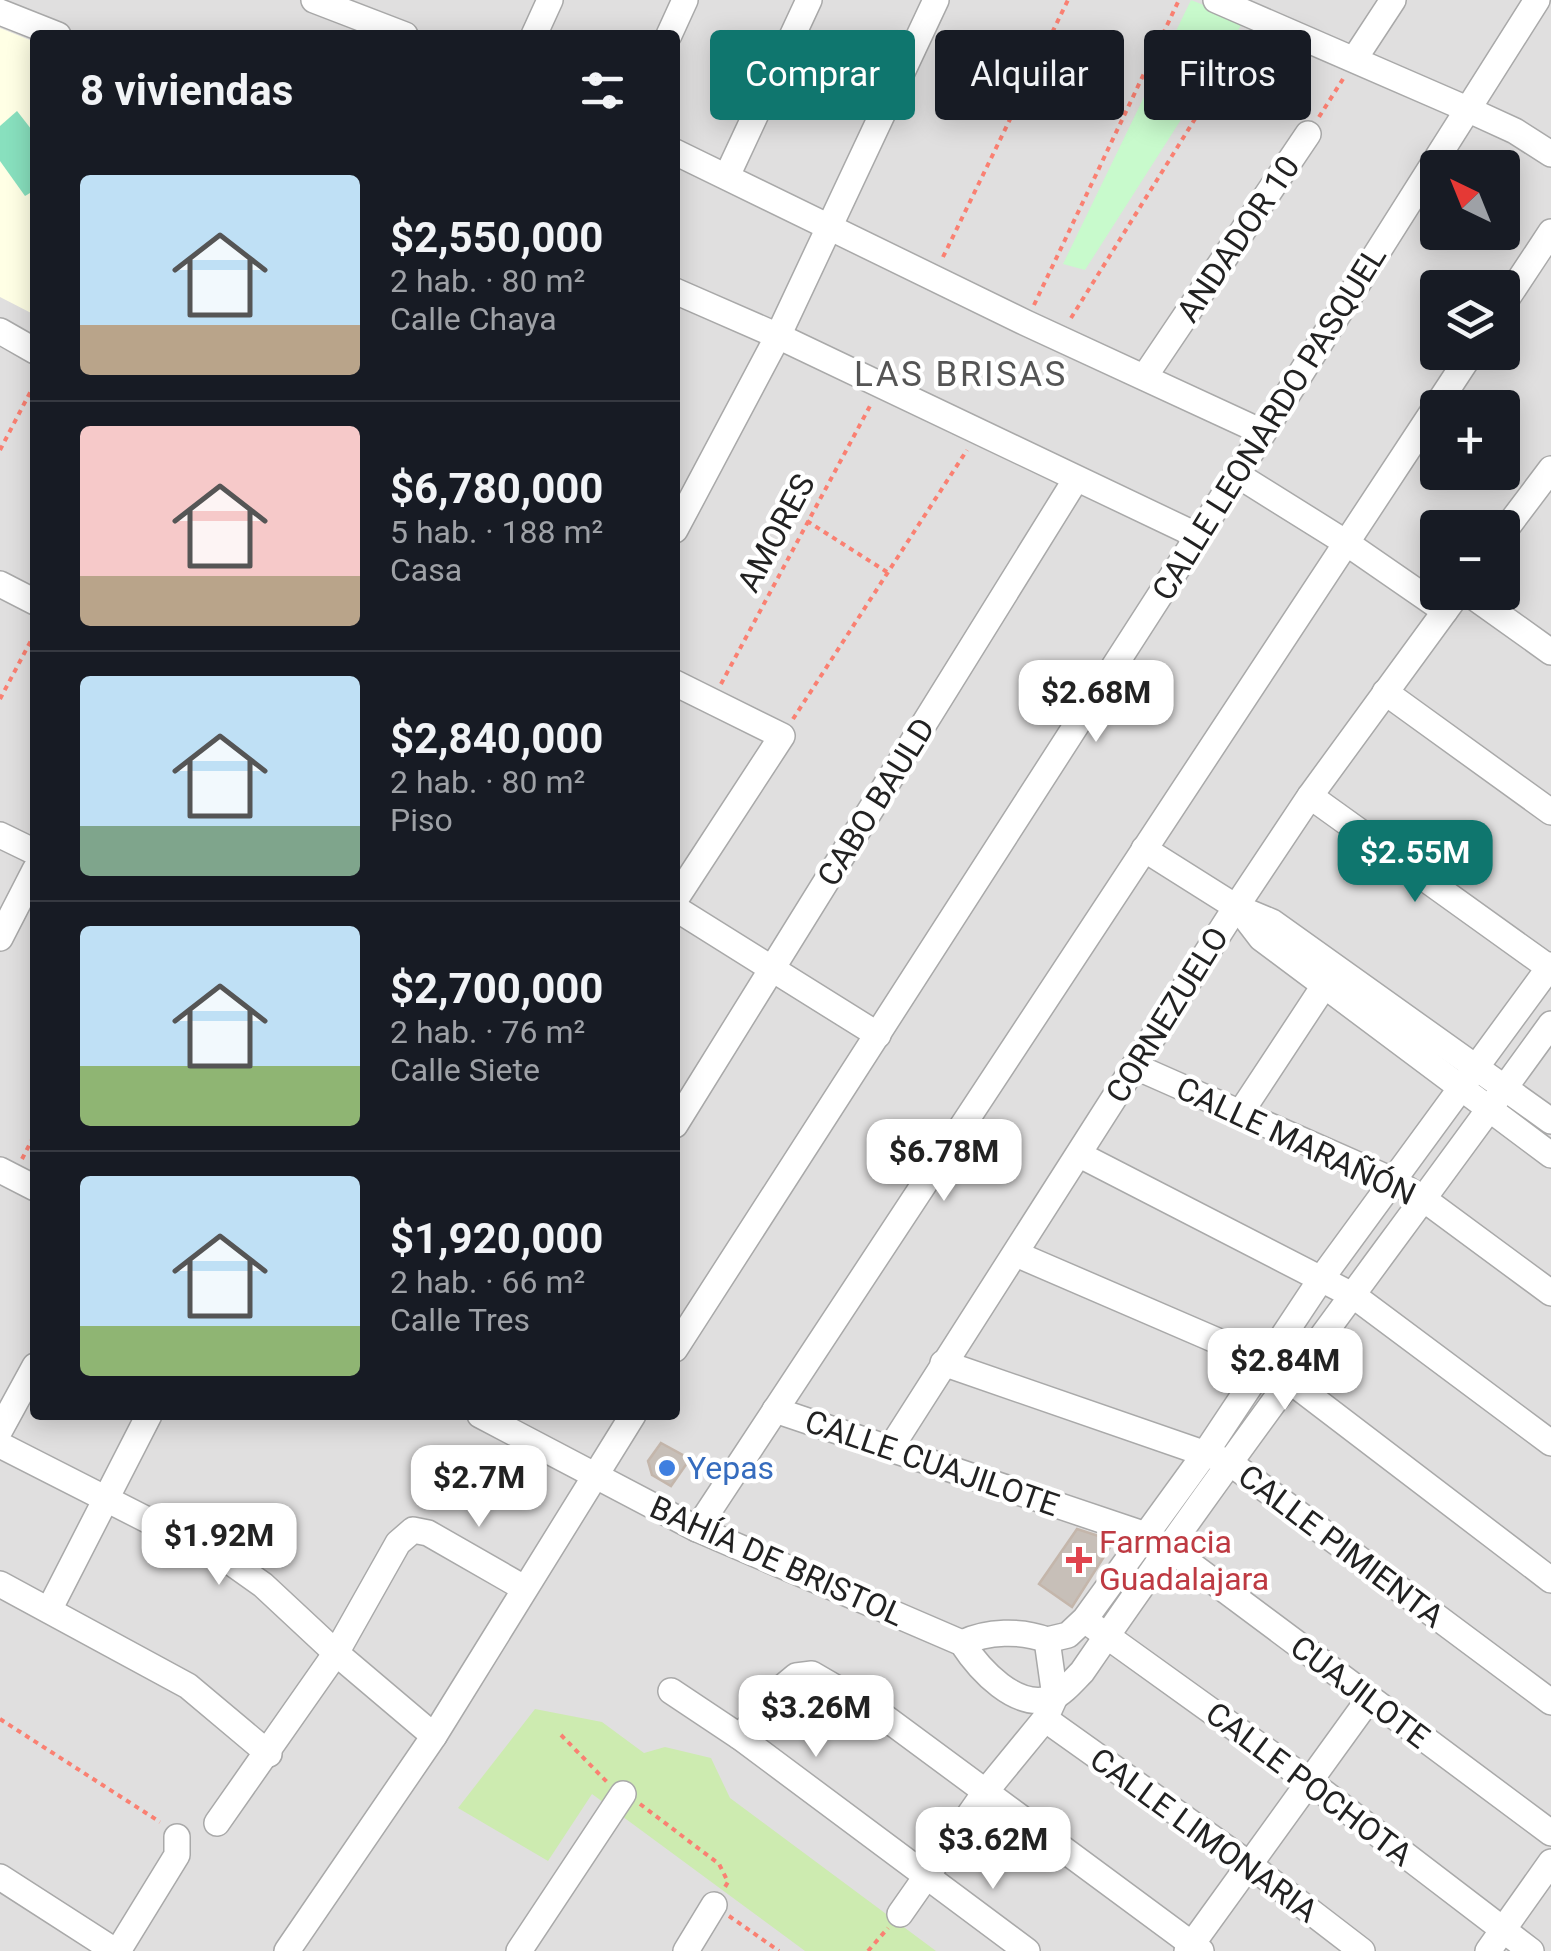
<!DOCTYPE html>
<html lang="es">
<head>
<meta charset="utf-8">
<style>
  :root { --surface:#171b24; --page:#242831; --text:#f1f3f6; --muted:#9ea1a6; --line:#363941; --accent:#0f766e }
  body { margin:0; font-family:Roboto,sans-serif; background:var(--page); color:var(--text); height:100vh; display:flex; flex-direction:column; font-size:38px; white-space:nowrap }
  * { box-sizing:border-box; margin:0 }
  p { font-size:32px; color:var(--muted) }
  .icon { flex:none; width:55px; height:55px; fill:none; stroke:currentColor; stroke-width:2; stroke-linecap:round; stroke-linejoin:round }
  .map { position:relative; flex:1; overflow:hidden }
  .details { position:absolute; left:30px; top:30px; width:650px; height:1390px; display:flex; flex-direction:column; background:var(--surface); border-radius:10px; box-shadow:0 5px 25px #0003 }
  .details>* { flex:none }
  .banner { position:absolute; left:710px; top:30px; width:690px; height:90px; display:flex; gap:20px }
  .needle { width:65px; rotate:317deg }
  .controls { position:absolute; left:1420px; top:150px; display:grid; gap:20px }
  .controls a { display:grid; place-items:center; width:100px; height:100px; border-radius:10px; background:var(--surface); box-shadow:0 5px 25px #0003; font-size:50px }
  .price { position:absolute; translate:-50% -85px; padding:0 22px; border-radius:20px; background:#fff; color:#222; font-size:32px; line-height:65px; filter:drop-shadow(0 2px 5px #0008) }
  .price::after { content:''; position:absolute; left:50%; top:60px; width:30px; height:22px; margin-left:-15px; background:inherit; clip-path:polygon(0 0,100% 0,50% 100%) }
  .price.current { background:var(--accent); color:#fff }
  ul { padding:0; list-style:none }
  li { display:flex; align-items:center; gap:30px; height:250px; padding:0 50px }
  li+li { border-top:2px solid var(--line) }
  li span { display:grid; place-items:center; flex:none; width:280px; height:200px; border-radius:10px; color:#555 }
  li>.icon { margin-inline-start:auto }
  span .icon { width:120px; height:120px; fill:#fffc; stroke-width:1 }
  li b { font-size:42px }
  h2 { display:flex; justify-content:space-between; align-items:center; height:120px; padding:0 50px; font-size:42px }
  .chip { padding:0 35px; border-radius:10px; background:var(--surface); box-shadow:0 5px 25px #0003; font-size:35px; line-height:90px }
  .chip.current { background:var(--accent); color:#fff }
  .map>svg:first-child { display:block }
  .residential { fill:#e0dfdf; fill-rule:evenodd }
  .education { fill:#ffffe5 }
  .grass { fill:#cdebb0 }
  .park { fill:#c8facc }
  .pitch { fill:#88e0be }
  .building { fill:#c7bfb8; stroke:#c4b6ab; stroke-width:2.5 }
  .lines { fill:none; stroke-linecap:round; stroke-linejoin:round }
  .minor-casing { stroke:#a9a9a9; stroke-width:28 }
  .path { stroke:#fa8072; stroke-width:4; stroke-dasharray:5 5; stroke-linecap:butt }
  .minor { stroke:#fff; stroke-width:25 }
  .shop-dot { fill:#3f7fe0; stroke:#fff; stroke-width:4 }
  .health-dot { fill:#e0444e; stroke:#fff; stroke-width:4 }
  .labels { text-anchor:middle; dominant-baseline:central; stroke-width:9; stroke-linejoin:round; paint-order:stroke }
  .street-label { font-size:32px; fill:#222; stroke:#fff }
  .shop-label { font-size:32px; fill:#366cbe; stroke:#fff; text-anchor:start }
  .health-label { font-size:32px; fill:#be3a42; stroke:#fff; text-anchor:start }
  .neighbourhood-label { font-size:35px; letter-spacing:2.5px; fill:#555; stroke:#fff }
</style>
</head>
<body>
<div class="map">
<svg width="1551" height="1951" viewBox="0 0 1551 1951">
  <rect width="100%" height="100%" fill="#f2efe9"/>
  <path class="residential" d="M0,0H1551V1951H0ZM35,35H675V1415H35ZM1438,168H1502V232H1438ZM1438,288H1502V352H1438ZM1438,408H1502V472H1438ZM1438,528H1502V592H1438Z"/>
  <polygon class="education" points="0,28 35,42 35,315 0,297"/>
  <polygon class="grass" points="535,1709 602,1722 644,1753 665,1747 711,1758 730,1798 936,1951 805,1951 592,1794 548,1861 458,1808"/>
  <polygon class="park" points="1191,0 1244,21 1085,270 1063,264"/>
  <polygon class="pitch" points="17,111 35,134 35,190 25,196 0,161 0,126"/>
  <g class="building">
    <polygon points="661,1443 690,1459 671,1486 652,1475 648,1461"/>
    <polygon points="1077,1529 1114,1541 1072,1607 1039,1584"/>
  </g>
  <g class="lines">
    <g class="minor-casing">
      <g id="minor">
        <polyline points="314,0 405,35"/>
        <polyline points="1216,0 1467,109 1515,131 1551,154"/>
        <polyline points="0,12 58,35"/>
        <polyline points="534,35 550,0"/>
        <polyline points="669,35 685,0"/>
        <polyline points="1355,58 1393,0"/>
        <polyline points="675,152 1026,323 1262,432"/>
        <polyline points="727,176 809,0"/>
        <polyline points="675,291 778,336 1198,536"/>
        <polyline points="1502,306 1551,232"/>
        <polyline points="0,331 35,351"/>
        <polyline points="1145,376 1308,134"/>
        <polyline points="1236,474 1348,544 1445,611"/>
        <polyline points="675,530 778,336 936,0"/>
        <polyline points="1502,534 1551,469"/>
        <polyline points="0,584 35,602"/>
        <polyline points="1467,592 1551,652"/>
        <polyline points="675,683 782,736 675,900"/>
        <polyline points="1385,692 1551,812"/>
        <polyline points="1310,796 1551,969"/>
        <polyline points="0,835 35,852"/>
        <polyline points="1144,849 1236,907 1272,922 1551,1121"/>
        <polyline points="675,908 878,1035"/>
        <polyline points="1238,908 1261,938 1551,1155"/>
        <polyline points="0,938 35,870"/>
        <polyline points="1134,1066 1392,1180 1425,1200 1551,1293"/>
        <polyline points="1241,1112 1324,986"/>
        <polyline points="675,1125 1076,479"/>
        <polyline points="1080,1155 1354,1296 1551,1443"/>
        <polyline points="0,1170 35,1188"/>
        <polyline points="1016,1254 1264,1361 1551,1580"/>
        <polyline points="675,1349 1198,536 1537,0"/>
        <polyline points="943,1363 1229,1462 1551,1702"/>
        <polyline points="775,1410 1146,1535"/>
        <path d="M480,1415L697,1529L962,1643C979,1669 1016,1711 1052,1698C1063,1693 1073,1681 1082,1672C1233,1452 1395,1240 1551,1024"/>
        <polyline points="0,1430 35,1366"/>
        <polyline points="0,1445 232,1563 263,1585 336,1653 434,1736"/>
        <polyline points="890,1449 1236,907 1310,796 1459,592"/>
        <polyline points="697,1529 1472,352"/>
        <polyline points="1170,1549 1551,1833"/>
        <polyline points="0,1584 188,1686 269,1754"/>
        <polyline points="49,1610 149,1415"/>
        <polyline points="1093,1626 1310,1782 1531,1951"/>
        <polyline points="1047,1640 1068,1635 1085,1619 1204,1455 1321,1279 1551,965"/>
        <path d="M962,1643C987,1631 1021,1630 1047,1640"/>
        <polyline points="671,1691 740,1737 1027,1951"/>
        <polyline points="1045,1719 1250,1865 1362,1951"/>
        <polyline points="740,1737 784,1686 796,1676 812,1674 879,1713 1201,1951"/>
        <polyline points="217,1823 336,1653 398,1543 413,1530 428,1533 524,1588"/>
        <polyline points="0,1877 115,1951"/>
        <polyline points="900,1914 986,1791 1045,1719 1055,1697 1047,1640"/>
        <polyline points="118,1951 177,1855 177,1837"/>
        <polyline points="287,1951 434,1736 633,1415"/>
        <polyline points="519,1951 623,1794"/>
        <polyline points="686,1951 714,1905"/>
        <polyline points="1187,1951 1369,1699"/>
        <polyline points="1488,1951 1551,1862"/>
      </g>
    </g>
    <g class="path">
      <polyline points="1319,117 1343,79"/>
      <polyline points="943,257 1068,0"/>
      <polyline points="1034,305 1179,0"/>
      <polyline points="1071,318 1246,37"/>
      <polyline points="0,450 35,383"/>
      <polyline points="807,521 887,572"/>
      <polyline points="721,684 870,406"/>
      <polyline points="0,699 35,633"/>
      <polyline points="793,719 967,450"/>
      <polyline points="22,1159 35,1134"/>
      <polyline points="0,1719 160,1822"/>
      <polyline points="561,1735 607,1782"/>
      <polyline points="640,1804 719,1864 728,1882 725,1887"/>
      <polyline points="729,1916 779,1951"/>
      <polyline points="868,1951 888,1928"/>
    </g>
    <use href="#minor" class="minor"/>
  </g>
  <circle class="shop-dot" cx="667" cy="1468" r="10"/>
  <path class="health-dot" d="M1074 1545h10v10h10v10h-10v10h-10v-10h-10v-10h10z"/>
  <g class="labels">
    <g class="street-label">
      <text transform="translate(1238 239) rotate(-56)">ANDADOR 10</text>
      <text transform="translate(1269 423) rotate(-58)">CALLE LEONARDO PASQUEL</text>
      <text transform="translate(776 533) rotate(-62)">AMORES</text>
      <text transform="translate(876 802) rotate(-58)">CABO BAULD</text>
      <text transform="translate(1167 1015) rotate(-58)">CORNEZUELO</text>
      <text transform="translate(1296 1141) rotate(25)">CALLE MARAÑÓN</text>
      <text transform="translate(932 1463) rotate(19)">CALLE CUAJILOTE</text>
      <text transform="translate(1341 1546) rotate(37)">CALLE PIMIENTA</text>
      <text transform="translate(777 1561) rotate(24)">BAHÍA DE BRISTOL</text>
      <text transform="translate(1360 1692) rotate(37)">CUAJILOTE</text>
      <text transform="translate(1309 1784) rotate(37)">CALLE POCHOTA</text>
      <text transform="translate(1204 1835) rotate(36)">CALLE LIMONARIA</text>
    </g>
    <g class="shop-label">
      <text x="687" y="1468">Yepas</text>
    </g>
    <g class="health-label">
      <text x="1099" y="1542">Farmacia<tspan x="1099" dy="37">Guadalajara</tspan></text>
    </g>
    <g class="neighbourhood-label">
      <text x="961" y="374">LAS BRISAS</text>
    </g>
  </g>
</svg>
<div class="controls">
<a><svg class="needle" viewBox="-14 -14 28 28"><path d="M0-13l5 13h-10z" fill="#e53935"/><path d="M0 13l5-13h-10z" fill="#9ea1a6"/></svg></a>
<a><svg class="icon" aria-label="layers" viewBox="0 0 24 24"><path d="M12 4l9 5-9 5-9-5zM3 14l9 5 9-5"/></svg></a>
<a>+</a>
<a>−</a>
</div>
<b class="price" style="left:1096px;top:745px">$2.68M</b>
<b class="price current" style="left:1415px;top:905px">$2.55M</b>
<b class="price" style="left:944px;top:1204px">$6.78M</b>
<b class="price" style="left:1285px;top:1413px">$2.84M</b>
<b class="price" style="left:479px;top:1530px">$2.7M</b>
<b class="price" style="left:219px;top:1588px">$1.92M</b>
<b class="price" style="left:816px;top:1760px">$3.26M</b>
<b class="price" style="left:993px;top:1892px">$3.62M</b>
<div class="banner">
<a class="chip current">Comprar</a>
<a class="chip">Alquilar</a>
<a class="chip">Filtros</a>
</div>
<section class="details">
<h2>8 viviendas<svg class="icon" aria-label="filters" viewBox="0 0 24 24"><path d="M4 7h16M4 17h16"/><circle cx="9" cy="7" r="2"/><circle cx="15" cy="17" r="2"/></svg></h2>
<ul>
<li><span style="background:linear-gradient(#bfe0f5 75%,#b9a48a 0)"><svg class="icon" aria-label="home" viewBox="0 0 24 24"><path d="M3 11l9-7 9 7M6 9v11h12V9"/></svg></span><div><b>$2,550,000</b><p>2 hab. · 80 m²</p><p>Calle Chaya</p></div></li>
<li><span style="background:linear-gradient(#f6c9c9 75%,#b9a48a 0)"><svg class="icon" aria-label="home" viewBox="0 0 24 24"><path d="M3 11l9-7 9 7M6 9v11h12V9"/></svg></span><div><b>$6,780,000</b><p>5 hab. · 188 m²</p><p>Casa</p></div></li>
<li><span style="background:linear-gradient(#bfe0f5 75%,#7fa58c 0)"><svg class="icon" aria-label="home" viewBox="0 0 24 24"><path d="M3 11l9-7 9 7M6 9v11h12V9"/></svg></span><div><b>$2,840,000</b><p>2 hab. · 80 m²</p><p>Piso</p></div></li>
<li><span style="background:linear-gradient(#bfe0f5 70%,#8fb573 0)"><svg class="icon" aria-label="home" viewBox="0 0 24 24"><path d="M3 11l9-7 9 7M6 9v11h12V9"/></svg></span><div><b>$2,700,000</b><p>2 hab. · 76 m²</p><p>Calle Siete</p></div></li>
<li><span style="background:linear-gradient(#bfe0f5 75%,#8fb573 0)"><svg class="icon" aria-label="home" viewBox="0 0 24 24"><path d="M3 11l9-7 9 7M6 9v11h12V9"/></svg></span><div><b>$1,920,000</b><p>2 hab. · 66 m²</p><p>Calle Tres</p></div></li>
</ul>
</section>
</div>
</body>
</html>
